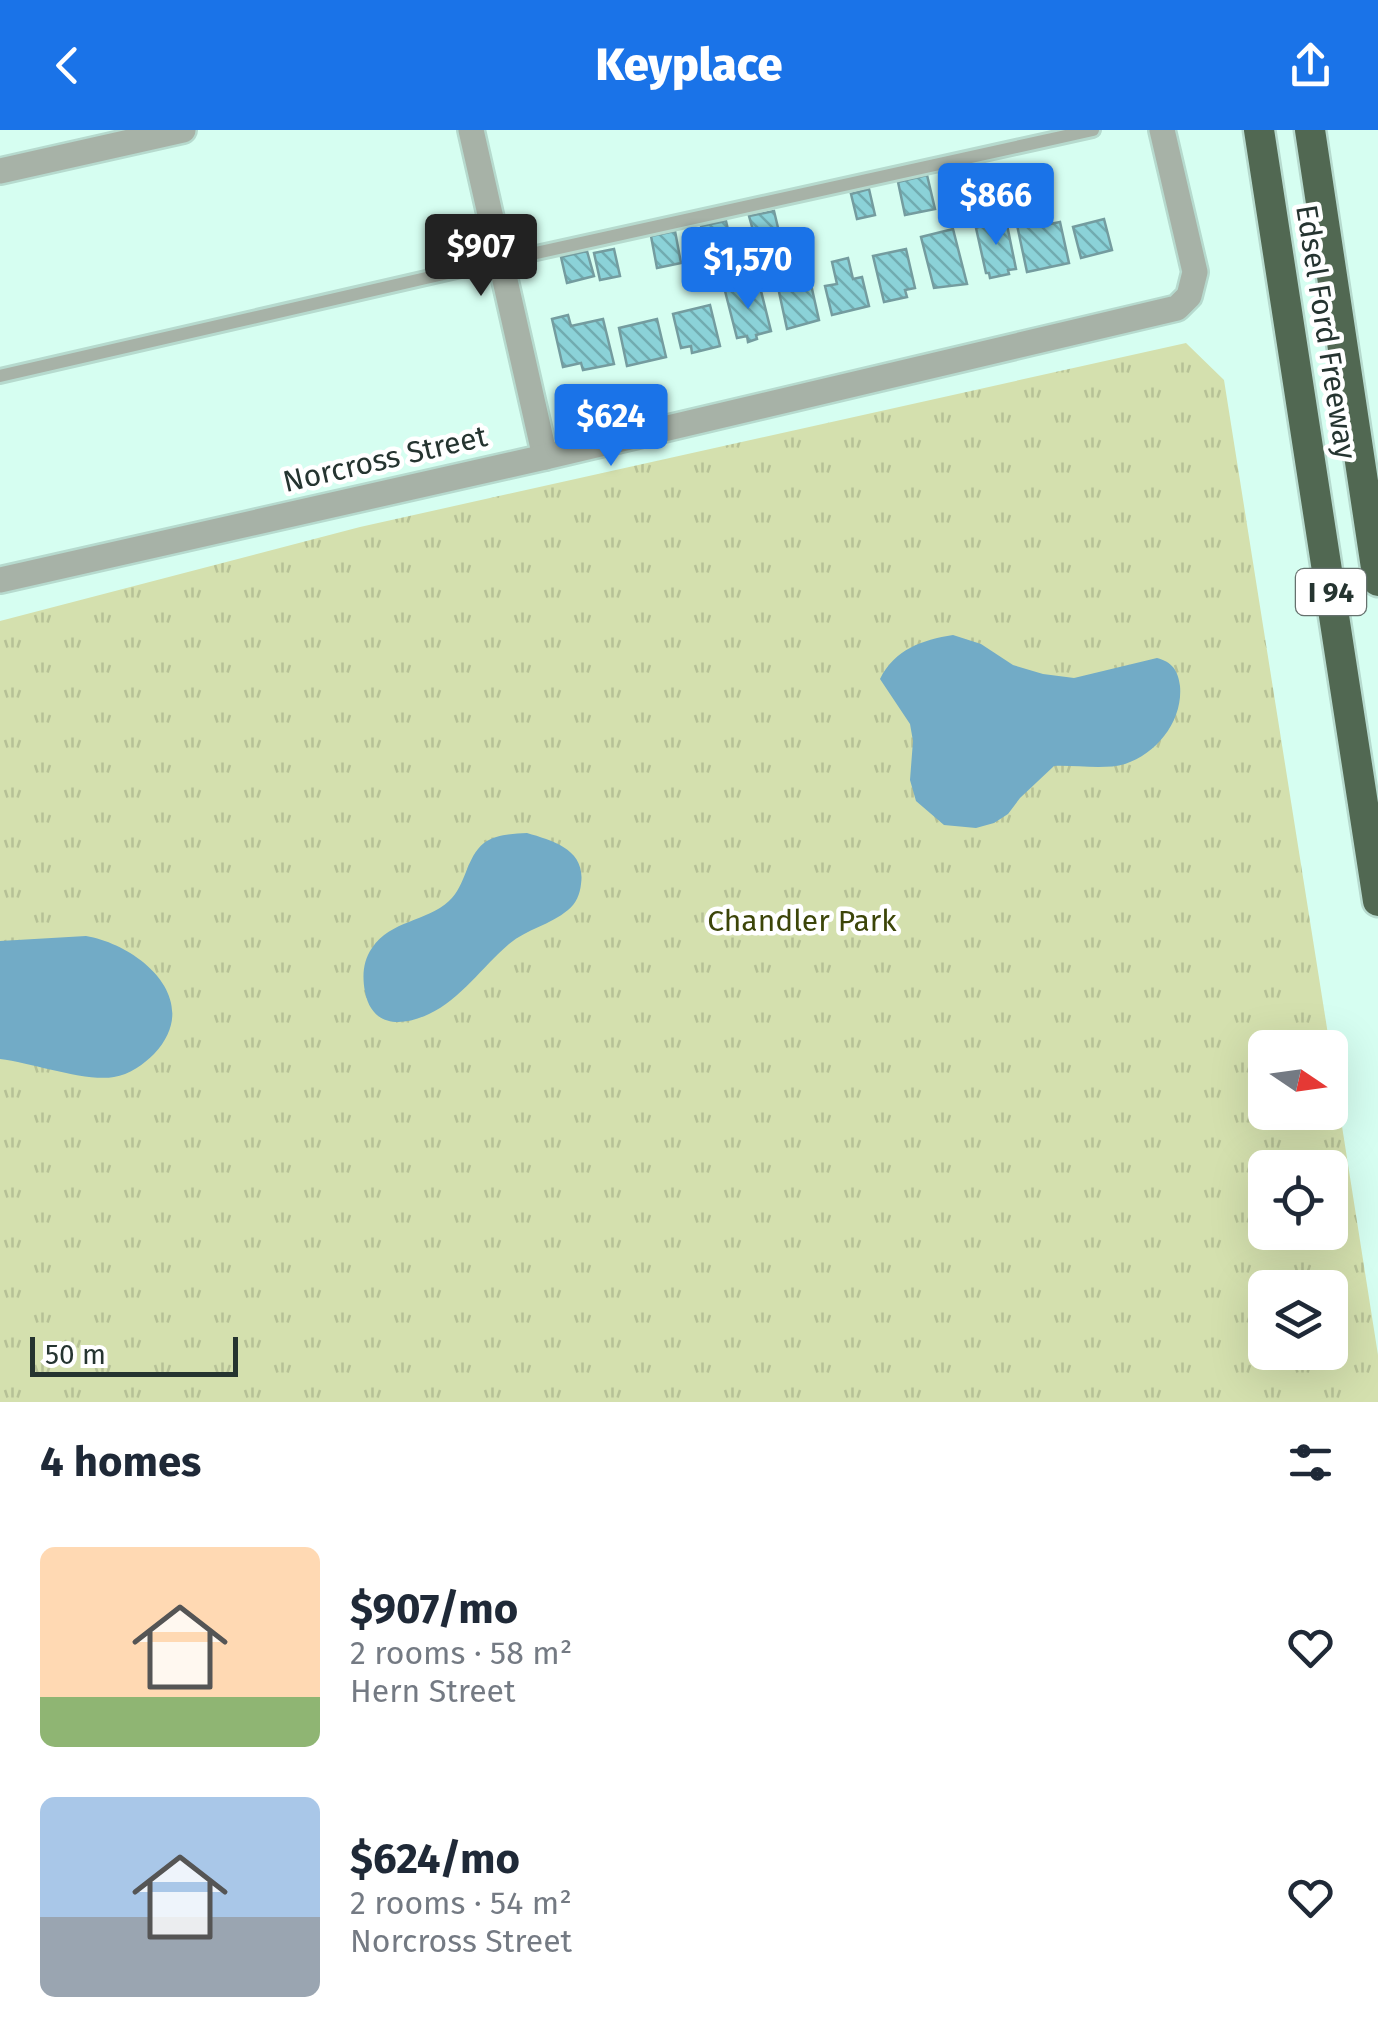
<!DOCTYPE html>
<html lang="en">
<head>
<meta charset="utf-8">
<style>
  :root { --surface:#fff; --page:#f2f2f3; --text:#1f2937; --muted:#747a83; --accent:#1a73e8 }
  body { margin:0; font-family:"Fira Sans",sans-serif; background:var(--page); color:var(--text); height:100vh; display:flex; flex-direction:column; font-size:38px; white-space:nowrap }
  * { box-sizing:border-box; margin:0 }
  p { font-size:32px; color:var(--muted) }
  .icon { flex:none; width:55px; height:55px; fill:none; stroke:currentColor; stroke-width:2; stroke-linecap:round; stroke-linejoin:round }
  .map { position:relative; height:1272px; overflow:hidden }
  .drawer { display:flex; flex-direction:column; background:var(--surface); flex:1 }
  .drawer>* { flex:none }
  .needle { width:65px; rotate:103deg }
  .controls { position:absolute; left:1248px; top:900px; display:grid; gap:20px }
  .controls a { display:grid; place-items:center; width:100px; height:100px; border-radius:15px; background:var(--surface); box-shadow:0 10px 40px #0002; font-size:50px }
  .scale { position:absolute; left:30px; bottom:25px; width:208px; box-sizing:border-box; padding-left:10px; border:5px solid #253430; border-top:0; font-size:28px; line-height:35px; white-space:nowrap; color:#253430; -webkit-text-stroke:8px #fff; paint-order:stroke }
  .price { position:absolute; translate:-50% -85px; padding:0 22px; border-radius:10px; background:var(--accent); color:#fff; font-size:32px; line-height:65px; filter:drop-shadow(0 2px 5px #0008) }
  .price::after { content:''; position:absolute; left:50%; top:60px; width:30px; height:22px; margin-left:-15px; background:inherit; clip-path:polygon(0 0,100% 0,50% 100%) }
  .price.current { background:#222; color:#fff }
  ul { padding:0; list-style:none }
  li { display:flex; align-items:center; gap:30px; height:250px; padding:0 40px }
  li span { display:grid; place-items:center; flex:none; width:280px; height:200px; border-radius:15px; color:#555 }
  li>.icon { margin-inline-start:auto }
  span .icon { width:120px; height:120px; fill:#fffc; stroke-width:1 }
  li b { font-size:42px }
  h2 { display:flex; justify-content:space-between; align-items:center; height:120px; padding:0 40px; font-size:42px }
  header { display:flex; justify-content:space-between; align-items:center; height:130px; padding:0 40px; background:var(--accent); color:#fff; font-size:45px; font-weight:800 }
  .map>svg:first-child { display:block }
  .park { fill:url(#park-tufts); fill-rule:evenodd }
  .water { fill:#72abc6 }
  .building { fill:url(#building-back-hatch); stroke:#749c9f; stroke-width:2.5 }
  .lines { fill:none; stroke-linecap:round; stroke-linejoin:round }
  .lane-casing { stroke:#b6dace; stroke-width:18 }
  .street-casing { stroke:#b6dace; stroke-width:30 }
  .highway-casing { stroke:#b6dace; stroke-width:35 }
  .lane { stroke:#a7b2a7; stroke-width:12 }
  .street { stroke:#a7b2a7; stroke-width:25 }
  .highway { stroke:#516852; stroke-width:30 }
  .labels { text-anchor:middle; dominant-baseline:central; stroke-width:9; stroke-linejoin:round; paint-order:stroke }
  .shield { fill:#fff; stroke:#66716e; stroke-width:2.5 }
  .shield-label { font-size:28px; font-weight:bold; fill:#253430 }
  .street-label { font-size:30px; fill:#253430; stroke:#fff }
  .park-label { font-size:30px; fill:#3c4508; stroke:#fff }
</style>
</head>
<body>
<header><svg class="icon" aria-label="back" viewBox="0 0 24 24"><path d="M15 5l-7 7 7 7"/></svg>Keyplace<svg class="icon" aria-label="share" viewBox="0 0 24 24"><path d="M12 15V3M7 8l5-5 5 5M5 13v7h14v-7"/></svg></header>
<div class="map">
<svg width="1378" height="1272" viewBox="0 0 1378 1272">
  <defs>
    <pattern id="park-tufts" width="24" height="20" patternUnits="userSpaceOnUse" patternTransform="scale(2.5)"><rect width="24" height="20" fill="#d4e0ae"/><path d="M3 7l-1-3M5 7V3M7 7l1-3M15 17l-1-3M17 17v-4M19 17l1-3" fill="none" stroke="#b6c196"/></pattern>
    <pattern id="building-back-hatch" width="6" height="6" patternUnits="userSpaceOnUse" patternTransform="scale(2.5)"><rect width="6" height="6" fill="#8bd2d8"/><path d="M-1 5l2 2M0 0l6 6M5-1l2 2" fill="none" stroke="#71abb0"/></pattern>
  </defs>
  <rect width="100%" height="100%" fill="#d6fef1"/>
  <path class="park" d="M1186,213L1224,250L1330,917L1265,918V982H1330V920L1378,1225V1272H0V491L360,397ZM1265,1038H1330V1102H1265ZM1265,1158H1330V1222H1265Z"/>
  <g class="water">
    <path d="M953,505L981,514L1013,535L1043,544L1074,548L1157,528C1172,532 1178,540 1180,556C1183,590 1158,623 1125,634C1105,640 1076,635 1054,636L1020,668L1008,684L994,693L976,698L944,695L916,671L910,650L913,611L910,594L880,549C895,519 922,510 953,505Z"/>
    <path d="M527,703C554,711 586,720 581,754C580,764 576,774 568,780C550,795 527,799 509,814C482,837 461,869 429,884C401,897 372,897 365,862C362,846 363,831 372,818C391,790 426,792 449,771C466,756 466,727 484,713C496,704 512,704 527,703Z"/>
    <path d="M86,806C139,815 205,870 154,924C144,934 129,945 114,947C85,952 33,933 0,929V811Z"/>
  </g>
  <g class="building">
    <polygon points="973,36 978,62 960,66 954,41"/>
    <polygon points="927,45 935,79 905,85 898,52"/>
    <polygon points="869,59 875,85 857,89 851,64"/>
    <polygon points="774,81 780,106 756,111 749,86"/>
    <polygon points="1048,88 1050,94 1060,92 1069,133 1027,142 1017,95"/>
    <polygon points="997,89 997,92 1006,90 1016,139 1008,140 1009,144 990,148 989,143 986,143 976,98"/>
    <polygon points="1104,89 1112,120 1081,128 1073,97"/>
    <polygon points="726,91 732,117 706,122 701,96"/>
    <polygon points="953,99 967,154 934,158 921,107"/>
    <polygon points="675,101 681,133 657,138 651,106"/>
    <polygon points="614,119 620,146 600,150 594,123"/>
    <polygon points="906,119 915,158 905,160 907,167 884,172 873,126"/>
    <polygon points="587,121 594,146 567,153 561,127"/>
    <polygon points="848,128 853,149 862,147 869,176 832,185 825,156 837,154 832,132"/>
    <polygon points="808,141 819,190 787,199 776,148"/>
    <polygon points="759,153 771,201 756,205 757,209 748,212 747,206 737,208 725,161"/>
    <polygon points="710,175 720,216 692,223 691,216 681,218 673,184"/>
    <polygon points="568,185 571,196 603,189 614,234 583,240 581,233 563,237 552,189"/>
    <polygon points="657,189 666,227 627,236 619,198"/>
  </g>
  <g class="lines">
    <g class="lane-casing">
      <polyline id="lane" points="0,246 500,131 1093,0"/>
    </g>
    <g class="street-casing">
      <g id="street">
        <polyline points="471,0 545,327"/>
        <polyline points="0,41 183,0"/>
        <polyline points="0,450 545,327 1177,178 1189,166 1195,142 1162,0"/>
      </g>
    </g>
    <g class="highway-casing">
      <g id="highway">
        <polyline points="1259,0 1378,771"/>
        <polyline points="1310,0 1378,451"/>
      </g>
    </g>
    <use href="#lane" class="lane"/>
    <use href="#street" class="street"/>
    <use href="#highway" class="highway"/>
  </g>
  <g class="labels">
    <rect class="shield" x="1296" y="439" width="70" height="46" rx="8"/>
    <g class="shield-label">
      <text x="1331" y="462">I 94</text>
    </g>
    <g class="street-label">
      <text transform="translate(1326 202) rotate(81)">Edsel Ford Freeway</text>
      <text transform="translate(385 329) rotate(-13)">Norcross Street</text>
    </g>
    <g class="park-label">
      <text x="802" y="791">Chandler Park</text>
    </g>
  </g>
</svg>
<div class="controls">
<a><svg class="needle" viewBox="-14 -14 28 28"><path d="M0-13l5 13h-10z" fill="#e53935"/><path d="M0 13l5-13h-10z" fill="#747a83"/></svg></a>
<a><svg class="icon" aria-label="locate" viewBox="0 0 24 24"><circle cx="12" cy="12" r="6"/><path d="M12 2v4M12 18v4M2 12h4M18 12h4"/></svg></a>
<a><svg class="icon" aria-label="layers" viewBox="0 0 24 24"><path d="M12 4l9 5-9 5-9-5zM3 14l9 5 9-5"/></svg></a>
</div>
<div class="scale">50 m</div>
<b class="price" style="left:996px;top:118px">$866</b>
<b class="price current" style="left:481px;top:169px">$907</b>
<b class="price" style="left:748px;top:182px">$1,570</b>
<b class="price" style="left:611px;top:339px">$624</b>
</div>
<section class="drawer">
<h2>4 homes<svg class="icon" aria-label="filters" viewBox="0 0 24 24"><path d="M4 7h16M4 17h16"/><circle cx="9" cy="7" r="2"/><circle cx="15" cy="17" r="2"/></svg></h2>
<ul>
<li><span style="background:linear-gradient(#ffd9b3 75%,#8fb573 0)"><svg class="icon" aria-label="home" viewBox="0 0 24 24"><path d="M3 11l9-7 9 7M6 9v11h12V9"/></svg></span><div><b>$907/mo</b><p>2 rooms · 58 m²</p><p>Hern Street</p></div><svg class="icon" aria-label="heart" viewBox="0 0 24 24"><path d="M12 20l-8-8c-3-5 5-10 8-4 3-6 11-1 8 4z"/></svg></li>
<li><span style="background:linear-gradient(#a9c7e8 60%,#9aa5b1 0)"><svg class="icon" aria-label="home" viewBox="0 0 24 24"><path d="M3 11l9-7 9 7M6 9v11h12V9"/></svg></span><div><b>$624/mo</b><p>2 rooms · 54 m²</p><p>Norcross Street</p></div><svg class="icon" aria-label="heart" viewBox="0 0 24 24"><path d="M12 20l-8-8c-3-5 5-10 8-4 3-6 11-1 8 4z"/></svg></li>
</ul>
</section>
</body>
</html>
